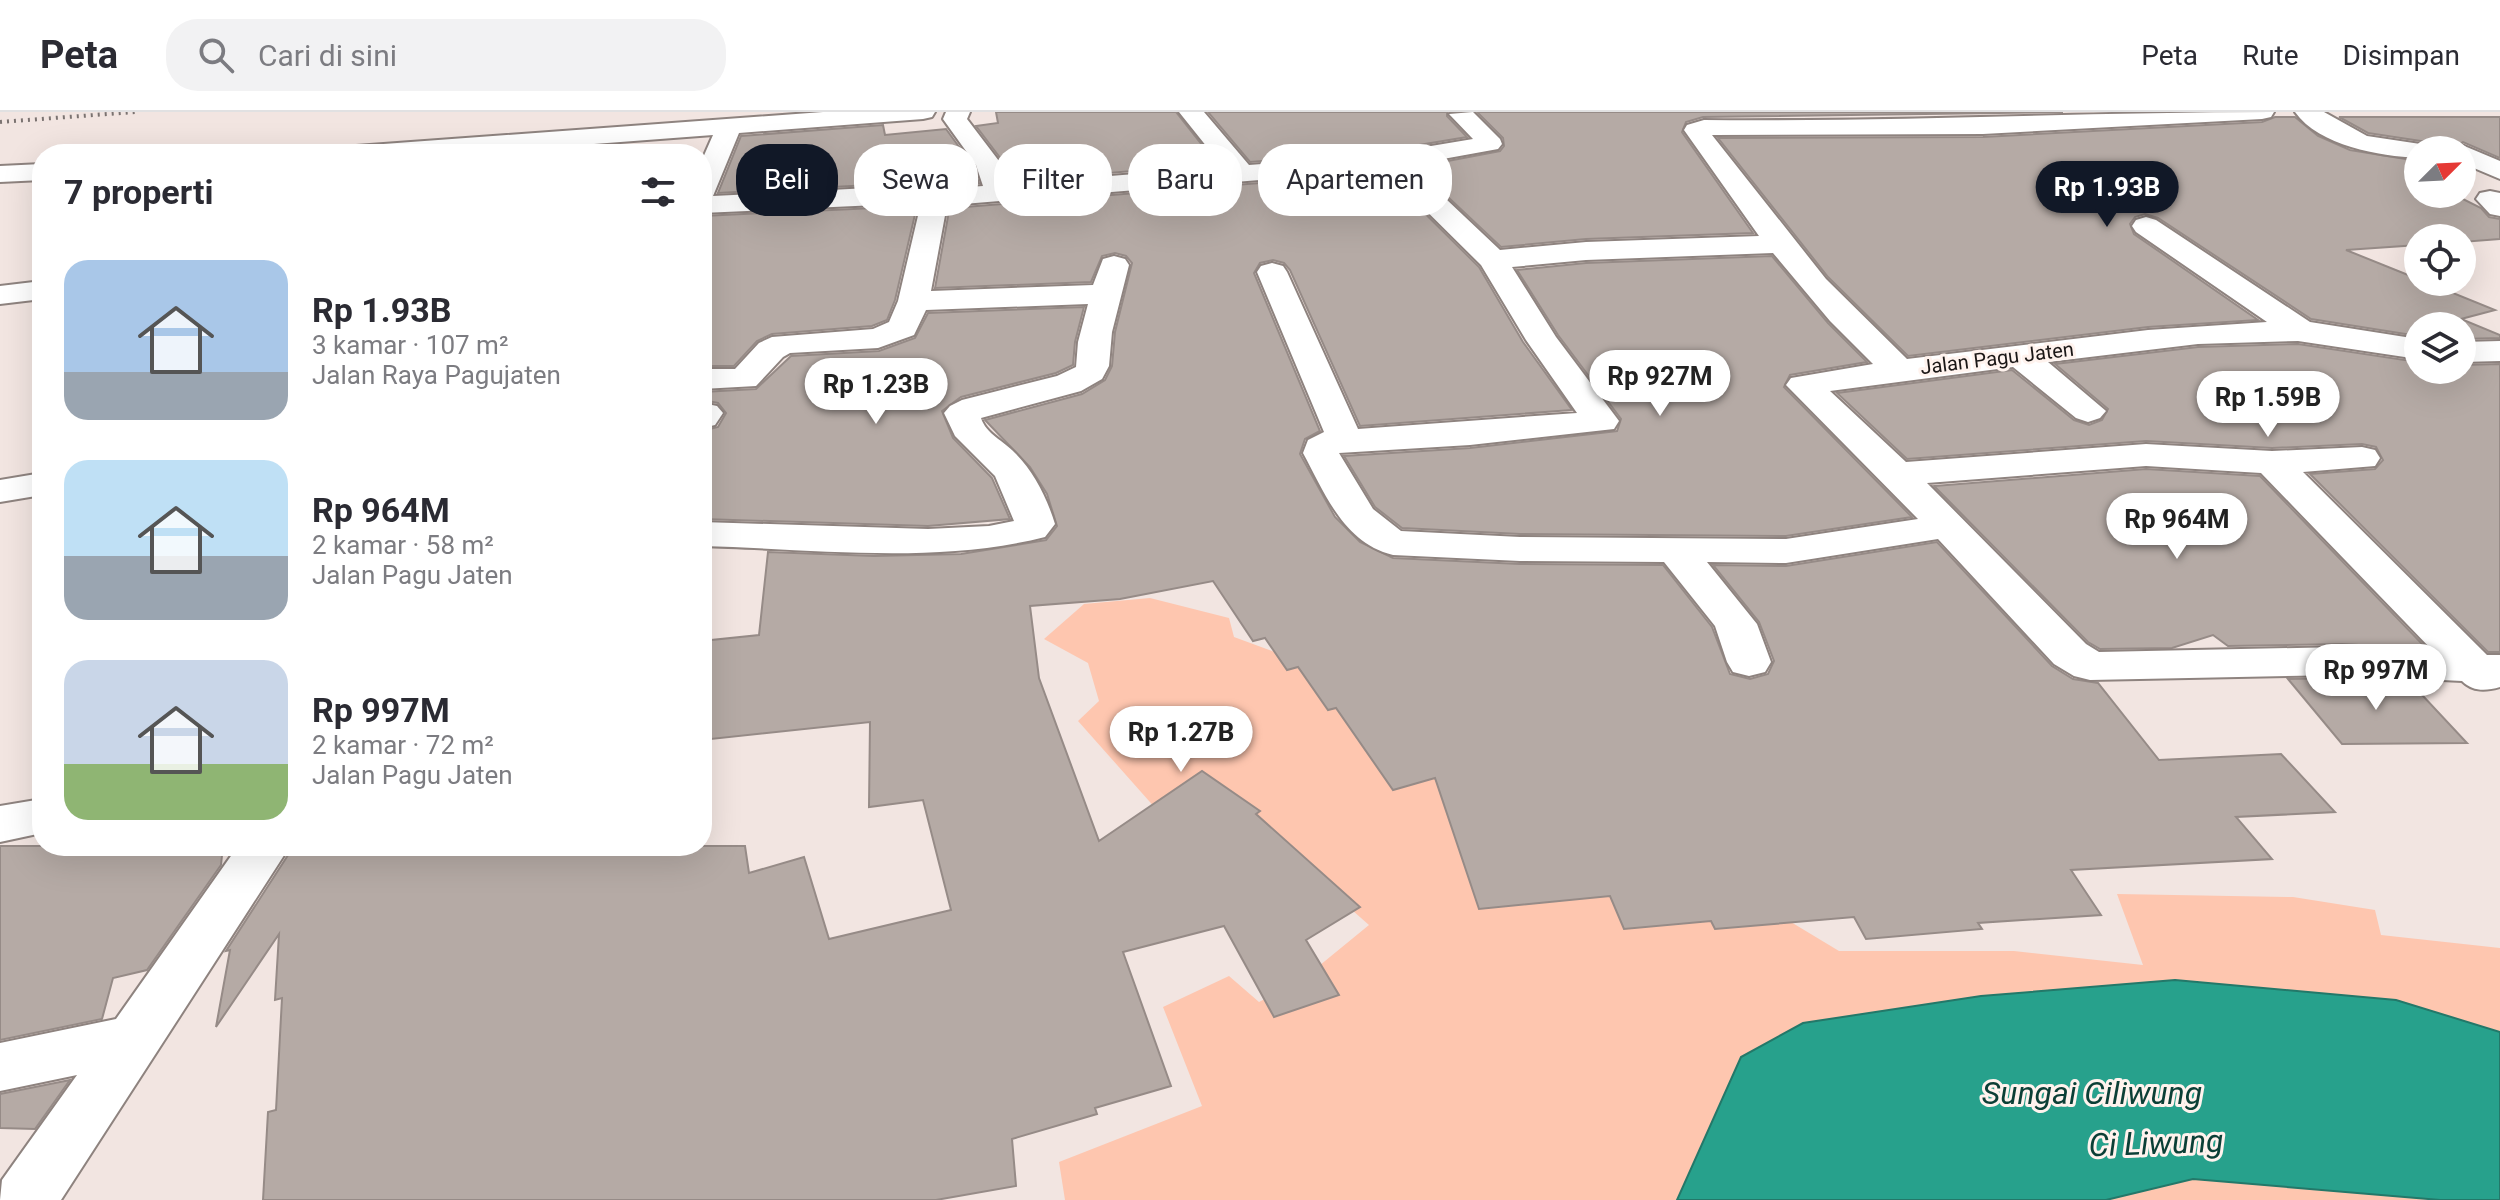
<!DOCTYPE html>
<html lang="id">
<head>
<meta charset="utf-8">
<style>
  :root { --surface:#fff; --page:#f2f2f3; --text:#2b2b33; --muted:#7c7c81; --line:#e1e1e2; --accent:#111827 }
  body { margin:0; font-family:Roboto,sans-serif; background:var(--page); color:var(--text); height:100vh; display:flex; flex-direction:column; font-size:30px; white-space:nowrap }
  * { box-sizing:border-box; margin:0 }
  p { font-size:26px; color:var(--muted) }
  .icon { flex:none; width:44px; height:44px; fill:none; stroke:currentColor; stroke-width:2; stroke-linecap:round; stroke-linejoin:round }
  .map { position:relative; flex:1; overflow:hidden }
  .panel { position:absolute; left:32px; top:32px; width:680px; height:712px; display:flex; flex-direction:column; background:var(--surface); border-radius:32px; box-shadow:0 8px 32px #0002 }
  .panel>* { flex:none }
  .banner { position:absolute; left:736px; top:32px; width:760px; height:72px; display:flex; gap:16px }
  .needle { width:52px; rotate:66deg }
  .tools { position:absolute; left:2404px; top:24px; display:grid; gap:16px }
  .tools a { display:grid; place-items:center; width:72px; height:72px; border-radius:50%; background:var(--surface); box-shadow:0 8px 32px #0002; font-size:40px }
  .price { position:absolute; translate:-50% -68px; padding:0 18px; border-radius:28px; background:#fff; color:#222; font-size:26px; line-height:52px; filter:drop-shadow(0 2px 4px #0008) }
  .price::after { content:''; position:absolute; left:50%; top:48px; width:24px; height:18px; margin-left:-12px; background:inherit; clip-path:polygon(0 0,100% 0,50% 100%) }
  .price.current { background:var(--accent); color:#fff }
  ul { padding:0; list-style:none }
  li { display:flex; align-items:center; gap:24px; height:200px; padding:0 32px }
  li span { display:grid; place-items:center; flex:none; width:224px; height:160px; border-radius:24px; color:#555 }
  li>.icon { margin-inline-start:auto }
  span .icon { width:96px; height:96px; fill:#fffc; stroke-width:1 }
  li b { font-size:34px }
  h2 { display:flex; justify-content:space-between; align-items:center; height:96px; padding:0 32px; font-size:34px }
  .tag { padding:0 28px; border-radius:32px; background:var(--surface); box-shadow:0 8px 32px #0002; font-size:28px; line-height:72px }
  .tag.current { background:var(--accent); color:#fff }
  header { display:flex; align-items:center; gap:48px; box-sizing:border-box; height:112px; padding:0 40px; background:var(--surface); border-bottom:2px solid var(--line) }
  header strong { font-size:38px }
  nav { display:flex; gap:44px; margin-inline-start:auto; font-size:28px }
  .search { width:560px; height:72px; background:var(--page); display:flex; align-items:center; gap:20px; box-sizing:border-box; padding:0 28px; border-radius:32px; color:var(--muted); font-size:30px }
  .map>svg:first-child { display:block }
  .green { fill:#fec6af }
  .water { fill:#27a18c; stroke:#237869; stroke-width:2 }
  .building { fill:#b5aaa5; stroke:#968b87; stroke-width:2 }
  .lines { fill:none; stroke-linecap:round; stroke-linejoin:round }
  .minor-casing { stroke:#8e837f; stroke-width:4 }
  .minor { fill:#fff; fill-rule:evenodd }
  .rail { stroke:#7b7371; stroke-width:4; stroke-dasharray:2 5; stroke-linecap:butt }
  .labels { text-anchor:middle; dominant-baseline:central; stroke-width:6; stroke-linejoin:round; paint-order:stroke }
  .far-street-label { font-size:20px; fill:#1b1716; stroke:#fff3ee }
  .near-water-label { font-size:32px; font-style:italic; fill:#0b3f36; stroke:#fff3ee }
</style>
</head>
<body>
<header>
<strong>Peta</strong>
<div class="search"><svg class="icon" aria-label="search" viewBox="0 0 24 24"><circle cx="10" cy="10" r="6"/><path d="M15 15l6 6"/></svg>Cari di sini</div>
<nav><a>Peta</a><a>Rute</a><a>Disimpan</a></nav>
</header>
<div class="map">
<svg width="2500" height="1088" viewBox="0 0 2500 1088">
  <rect width="100%" height="100%" fill="#f2e5e1"/>
  <g class="green">
    <polygon points="1150,486 1229,506 1234,525 1299,549 1681,744 1839,839 2014,839 2143,853 2117,782 2293,785 2375,798 2381,823 2500,836 2500,920 2396,888 1741,945 1678,1088 1065,1088 1059,1050 1202,994 1163,895 1229,864 1259,890 1303,867 1369,813 1270,726 1165,707 1078,609 1099,589 1088,551 1044,527 1084,492"/>
    <polygon points="2193,1067 2407,1084 2440,1088 2106,1088"/>
  </g>
  <polygon class="water" points="2175,868 2396,888 2500,920 2500,1088 2440,1088 2193,1067 2106,1088 1677,1088 1741,945 1803,911 1981,884"/>
  <g class="building">
    <polygon points="996,0 1176,0 1217,52 1012,69 1004,51 976,14 998,11"/>
    <polygon points="1208,0 1447,0 1447,4 1467,25 1377,40 1250,50"/>
    <polygon points="1477,0 2063,0 1703,5 1686,10 1682,20 1753,121 1586,127 1501,135 1416,55 1500,39 1504,34 1503,26"/>
    <polygon points="2275,5 2295,5 2318,24 2350,38 2418,49 2418,59 2409,59 2418,63 2418,82 2453,82 2481,96 2489,105 2500,107 2500,127 2462,130 2462,126 2418,126 2418,133 2346,138 2418,167 2418,170 2426,170 2495,198 2461,207 2500,223 2500,226 2462,227 2462,214 2418,214 2418,224 2311,207 2158,106 2145,102 2135,105 2130,112 2134,122 2258,208 2148,215 1908,244 1828,165 1718,26 1983,25 2262,10"/>
    <polygon points="2339,5 2500,5 2500,46 2463,30 2448,38 2434,38 2427,30 2368,21"/>
    <polygon points="883,13 885,23 946,17 973,54 979,71 943,74 908,71 718,81 741,24"/>
    <polygon points="1384,61 1479,155 1523,230 1572,298 1360,314 1290,158 1284,151 1273,148 1260,151 1254,161 1320,319 1305,327 1300,342 1335,405 1360,430 1393,446 1520,452 1663,453 1712,515 1730,562 1750,567 1768,562 1774,549 1759,510 1713,453 1786,454 1937,430 2052,554 2073,567 2098,571 2159,648 2281,642 2335,700 2236,705 2272,747 2071,758 2101,803 1978,811 1982,817 1866,827 1854,805 1715,817 1711,809 1624,817 1610,784 1479,797 1435,666 1393,678 1336,596 1328,598 1298,555 1287,558 1265,526 1253,529 1213,469 1120,487 1030,494 1039,566 1099,729 1202,659 1260,699 1256,702 1360,795 1306,828 1339,883 1274,905 1224,814 1123,840 1171,974 1095,996 1097,1002 1012,1027 1016,1074 936,1088 263,1088 268,1000 276,998 282,886 275,888 279,822 216,915 230,838 226,839 292,737 306,734 745,734 749,761 804,745 829,827 951,798 923,688 869,695 870,610 702,628 702,529 759,523 768,440 874,444 961,442 1046,428 1057,414 1047,382 1030,355 985,308 1082,282 1105,268 1112,254 1115,220 1132,151 1126,144 1115,141 1102,144 1091,170 935,176 949,99 952,96"/>
    <polygon points="917,94 895,188 887,208 872,214 772,222 757,229 734,254 702,254 702,104"/>
    <polygon points="1772,144 1828,211 1867,250 1790,263 1784,275 1912,405 1786,424 1520,422 1402,416 1375,395 1344,344 1470,336 1617,319 1621,307 1558,223 1517,158 1586,151"/>
    <polygon points="1084,195 1075,230 1073,253 1056,261 961,285 942,299 953,326 992,366 1010,407 928,414 702,407 702,319 718,315 726,301 718,291 702,288 702,280 756,277 791,244 879,239 915,226 928,201"/>
    <polygon points="2298,232 2418,250 2418,258 2462,258 2462,253 2500,252 2500,540 2488,540 2310,362 2375,357 2383,348 2376,335 2362,332 2272,336 2146,329 1907,347 1837,281 2012,258 2074,308 2089,313 2102,308 2108,297 2055,252 2198,235"/>
    <polygon points="2146,357 2260,364 2427,537 2342,532 2228,534 2213,523 2172,536 2100,537 2088,530 1934,374"/>
    <polygon points="2342,566 2409,569 2467,631 2342,632 2288,567"/>
    <polygon points="0,734 223,734 221,753 147,858 113,866 102,907 0,928"/>
    <polygon points="70,968 35,1017 0,1016 0,982"/>
  </g>
  <g class="lines">
    <g class="minor-casing">
      <g id="minor">
        <path d="M823,0H935L932,5L923,7L739,21L713,84L908,74L943,77L983,74L976,53L943,7L946,0H970L967,7L1002,53L1010,72L1223,55L1179,0H1204L1249,53L1377,43L1473,27L1449,2L1473,0L1500,27L1502,32L1498,37L1410,53L1500,138L1586,130L1759,124L1684,18L1687,13L1704,8C1894,10 2084,0 2274,0L2271,5L2262,7L1983,22L1712,23L1826,167L1907,247L2148,218L2267,210L2136,120L2132,114L2136,108L2146,105L2156,108L2310,210L2418,227V247L2298,229L2198,232L2048,250L2106,299L2100,306L2088,310L2076,306L2013,255L1830,279L1906,350L2146,332L2272,339L2362,335L2375,338L2380,346L2375,354L2303,360L2487,543H2500V575C2486,579 2473,580 2462,569L2342,563L2090,568L2074,564L2054,552L1938,427L1786,451L1707,450L1757,512L1771,550L1765,560L1749,564L1733,560L1727,550L1715,514L1664,450L1520,449L1393,443C1344,431 1325,382 1303,341L1308,328L1324,320L1257,160L1261,154L1272,151L1283,154L1287,160L1358,317L1577,301L1526,228L1481,153L1385,58L951,93L946,98L931,179L1093,173L1103,147L1114,144L1125,147L1129,153L1112,220L1109,254L1102,267L1081,279L981,306C986,322 1004,329 1015,341C1034,360 1047,386 1055,412L1045,425C934,453 815,437 702,434V410L928,417L989,414L1014,409L995,364L955,324L944,301L950,294L962,288L1057,264L1076,255L1078,230L1088,192L926,198L914,223L878,236L790,241L783,245L756,274L702,277V257H735L759,231L772,225L873,217L889,210L898,189L921,91L702,101V48L713,23L460,42H343L347,37L356,34ZM1773,141L1830,209L1873,252L1791,266L1786,273L1918,407L1786,427L1520,425L1401,419L1373,397L1339,341L1470,333L1614,317L1619,309L1556,225L1512,155L1586,148ZM2146,354L2261,361L2434,540L2342,535L2099,540L2086,532L1927,371Z"/>
        <path d="M2295,0H2324L2367,24L2427,33L2431,38H2418V46C2380,44 2319,34 2295,0Z"/>
        <polygon points="2462,33 2500,49 2500,67 2462,51 2462,38 2451,38"/>
        <polygon points="42,52 42,68 0,70 0,54"/>
        <polygon points="2490,79 2500,81 2500,104 2490,102 2476,87 2480,81"/>
        <polygon points="42,169 42,187 0,192 0,174"/>
        <polygon points="2500,229 2500,249 2462,250 2462,230"/>
        <polygon points="702,291 717,294 723,301 715,313 702,316"/>
        <polygon points="42,361 42,383 0,390 0,368"/>
        <polygon points="42,687 42,721 0,730 0,694"/>
        <polygon points="238,734 290,734 61,1088 0,1088 2,1068 77,963 0,979 0,931 116,907"/>
      </g>
    </g>
    <use href="#minor" class="minor"/>
    <polyline class="rail" points="0,10 135,0"/>
  </g>
  <g class="labels">
    <g class="far-street-label">
      <text transform="translate(1997 246) rotate(-7)">Jalan Pagu Jaten</text>
    </g>
    <g class="near-water-label">
      <text x="2092" y="981">Sungai Ciliwung</text>
      <text transform="translate(2156 1031) rotate(-2)">Ci Liwung</text>
    </g>
  </g>
</svg>
<div class="tools">
<a><svg class="needle" viewBox="-14 -14 28 28"><path d="M0-13l5 13h-10z" fill="#e53935"/><path d="M0 13l5-13h-10z" fill="#7c7c81"/></svg></a>
<a><svg class="icon" aria-label="locate" viewBox="0 0 24 24"><circle cx="12" cy="12" r="6"/><path d="M12 2v4M12 18v4M2 12h4M18 12h4"/></svg></a>
<a><svg class="icon" aria-label="layers" viewBox="0 0 24 24"><path d="M12 4l9 5-9 5-9-5zM3 14l9 5 9-5"/></svg></a>
</div>
<b class="price current" style="left:2107px;top:117px">Rp 1.93B</b>
<b class="price" style="left:1660px;top:306px">Rp 927M</b>
<b class="price" style="left:876px;top:314px">Rp 1.23B</b>
<b class="price" style="left:2268px;top:327px">Rp 1.59B</b>
<b class="price" style="left:2177px;top:449px">Rp 964M</b>
<b class="price" style="left:2376px;top:600px">Rp 997M</b>
<b class="price" style="left:1181px;top:662px">Rp 1.27B</b>
<div class="banner">
<a class="tag current">Beli</a>
<a class="tag">Sewa</a>
<a class="tag">Filter</a>
<a class="tag">Baru</a>
<a class="tag">Apartemen</a>
</div>
<section class="panel">
<h2>7 properti<svg class="icon" aria-label="filters" viewBox="0 0 24 24"><path d="M4 7h16M4 17h16"/><circle cx="9" cy="7" r="2"/><circle cx="15" cy="17" r="2"/></svg></h2>
<ul>
<li><span style="background:linear-gradient(#a9c7e8 70%,#9aa5b1 0)"><svg class="icon" aria-label="home" viewBox="0 0 24 24"><path d="M3 11l9-7 9 7M6 9v11h12V9"/></svg></span><div><b>Rp 1.93B</b><p>3 kamar · 107 m²</p><p>Jalan Raya Pagujaten</p></div></li>
<li><span style="background:linear-gradient(#bfe0f5 60%,#9aa5b1 0)"><svg class="icon" aria-label="home" viewBox="0 0 24 24"><path d="M3 11l9-7 9 7M6 9v11h12V9"/></svg></span><div><b>Rp 964M</b><p>2 kamar · 58 m²</p><p>Jalan Pagu Jaten</p></div></li>
<li><span style="background:linear-gradient(#c9d6e8 65%,#8fb573 0)"><svg class="icon" aria-label="home" viewBox="0 0 24 24"><path d="M3 11l9-7 9 7M6 9v11h12V9"/></svg></span><div><b>Rp 997M</b><p>2 kamar · 72 m²</p><p>Jalan Pagu Jaten</p></div></li>
</ul>
</section>
</div>
</body>
</html>
